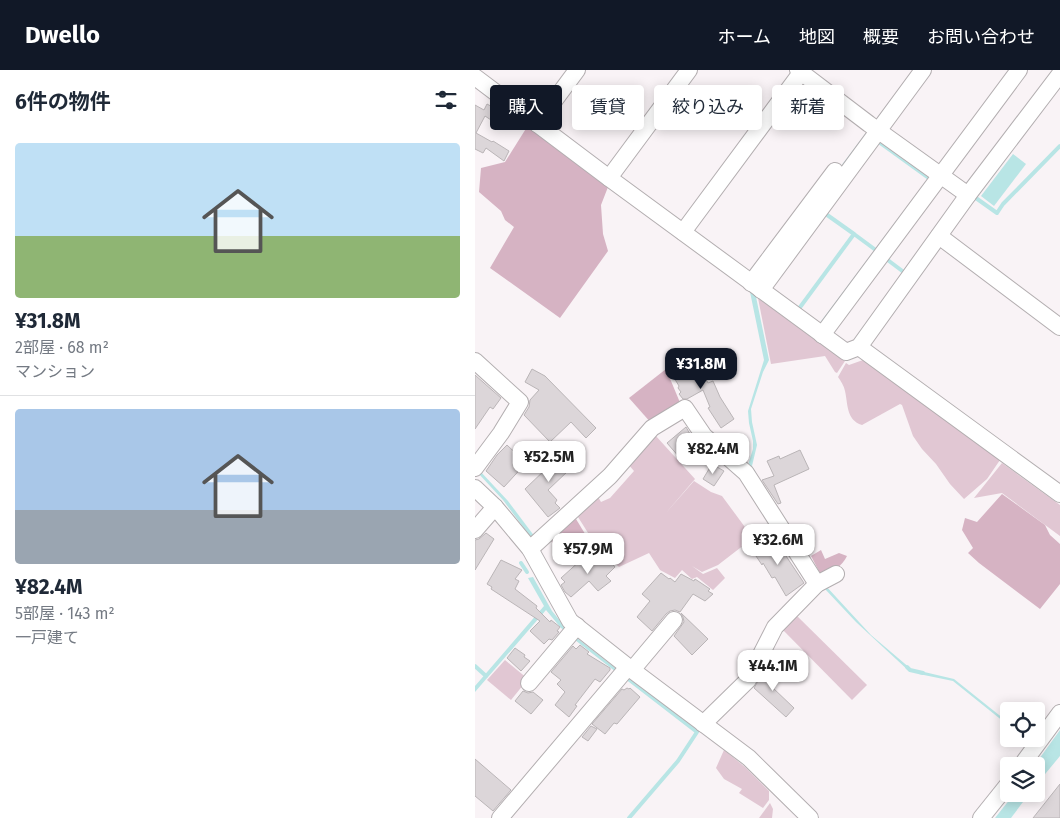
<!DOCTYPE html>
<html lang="ja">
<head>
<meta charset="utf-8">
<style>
  :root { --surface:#fff; --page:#f2f2f3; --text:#1f2937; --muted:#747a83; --line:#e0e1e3; --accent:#111827 }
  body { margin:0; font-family:"Fira Sans","Noto Sans JP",sans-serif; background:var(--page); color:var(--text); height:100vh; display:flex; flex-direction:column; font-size:19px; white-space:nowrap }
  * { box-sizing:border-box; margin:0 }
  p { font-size:16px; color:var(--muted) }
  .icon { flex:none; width:28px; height:28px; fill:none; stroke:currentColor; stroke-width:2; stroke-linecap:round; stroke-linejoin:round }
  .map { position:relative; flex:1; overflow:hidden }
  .details { display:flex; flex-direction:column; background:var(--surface); width:475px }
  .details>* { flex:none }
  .guide { position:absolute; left:15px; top:15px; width:475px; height:45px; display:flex; gap:10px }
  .tools { position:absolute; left:525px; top:632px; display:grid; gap:10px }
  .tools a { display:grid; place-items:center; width:45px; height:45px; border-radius:5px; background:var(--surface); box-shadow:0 2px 12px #0003; font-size:25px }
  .price { position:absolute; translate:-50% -42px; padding:0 11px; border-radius:10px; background:#fff; color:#222; font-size:16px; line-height:32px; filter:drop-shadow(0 1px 2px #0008) }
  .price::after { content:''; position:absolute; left:50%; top:30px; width:15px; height:11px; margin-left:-8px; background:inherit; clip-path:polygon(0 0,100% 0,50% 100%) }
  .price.on { background:var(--accent); color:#fff }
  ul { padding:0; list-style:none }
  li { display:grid; align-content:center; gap:10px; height:265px; padding:0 15px }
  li+li { border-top:1px solid var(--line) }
  li span { display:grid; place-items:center; height:155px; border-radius:5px; color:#555 }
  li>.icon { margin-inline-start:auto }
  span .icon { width:90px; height:90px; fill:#fffc; stroke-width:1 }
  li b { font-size:21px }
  h2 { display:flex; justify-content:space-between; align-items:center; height:60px; padding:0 15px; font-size:21px }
  .pill { padding:0 18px; border-radius:5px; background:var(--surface); box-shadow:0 2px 12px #0003; font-size:18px; line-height:45px }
  .pill.on { background:var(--accent); color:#fff }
  header { display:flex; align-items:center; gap:30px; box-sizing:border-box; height:70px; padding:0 25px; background:var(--accent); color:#fff }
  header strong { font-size:24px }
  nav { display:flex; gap:28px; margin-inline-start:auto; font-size:18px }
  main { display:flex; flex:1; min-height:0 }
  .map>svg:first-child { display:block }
  .green { fill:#e1c7d3 }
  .forest { fill:#d6b3c3 }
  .water { fill:#b8e5e5 }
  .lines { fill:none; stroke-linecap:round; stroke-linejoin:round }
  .stream { stroke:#b8e5e5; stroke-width:4 }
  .building { fill:#dcd6d9; stroke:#bab5b7 }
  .minor-casing { stroke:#b3aeb0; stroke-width:18 }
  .minor { stroke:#fff; stroke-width:16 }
</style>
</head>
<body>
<header>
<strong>Dwello</strong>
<nav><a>ホーム</a><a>地図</a><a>概要</a><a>お問い合わせ</a></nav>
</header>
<main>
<section class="details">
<h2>6件の物件<svg class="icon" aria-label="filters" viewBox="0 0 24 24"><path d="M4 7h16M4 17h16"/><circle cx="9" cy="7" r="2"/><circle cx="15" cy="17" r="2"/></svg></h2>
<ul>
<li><span style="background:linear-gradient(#bfe0f5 60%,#8fb573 0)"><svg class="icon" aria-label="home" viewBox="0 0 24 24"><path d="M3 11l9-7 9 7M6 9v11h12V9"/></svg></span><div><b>¥31.8M</b><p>2部屋 · 68 m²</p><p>マンション</p></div></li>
<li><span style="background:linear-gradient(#a9c7e8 65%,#9aa5b1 0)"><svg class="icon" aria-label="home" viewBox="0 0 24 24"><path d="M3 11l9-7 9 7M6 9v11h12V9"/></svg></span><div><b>¥82.4M</b><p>5部屋 · 143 m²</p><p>一戸建て</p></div></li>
</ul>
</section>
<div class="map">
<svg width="585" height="748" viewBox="0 0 585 748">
  <rect width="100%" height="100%" fill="#f9f3f6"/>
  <g class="green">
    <polygon points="283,228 370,291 362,303 360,302 350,286 296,294"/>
    <path d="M388,290L525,390L512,409L489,429L475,414L461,394L447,379L438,366L427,335L425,334L387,355C371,350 373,334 370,321C369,316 366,311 363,307L371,293L374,295Z"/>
    <polygon points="180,365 220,409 190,444 219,411 236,422 247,426 278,468 243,495 227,502 217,496 228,504 242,498 250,508 238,520 222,507 217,509 207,500 200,508 185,500 174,483 144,497 120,474 103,447 122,425 126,432 135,428 159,401 153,394"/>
    <polygon points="527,393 585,435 585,466 527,423 499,428"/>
    <polygon points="320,544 392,615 377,630 306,558"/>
    <polygon points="30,590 53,609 36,630 12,610"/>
    <polygon points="249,680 270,697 294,721 294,730 288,738 264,723 267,719 249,709 241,698"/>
    <polygon points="295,733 298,739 297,748 284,748"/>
  </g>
  <g class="forest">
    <polygon points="52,57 133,117 126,135 128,164 133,181 85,248 15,198 39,157 30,150 26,141 4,122 6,98 30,92"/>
    <polygon points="191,299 206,335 177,354 154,328"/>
    <polygon points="527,424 570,455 575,465 585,474 585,514 565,539 504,493 493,483 498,478 487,460 490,448 502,452"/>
    <polygon points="101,449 118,477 93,495 74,468"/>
    <path d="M346,480L350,489L364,483L372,486C367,497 357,501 347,507L336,486Z"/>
  </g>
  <g class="water">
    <path d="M438,0H444L280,222L294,290L288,302L276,339L277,352L282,375L277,396C299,434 325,470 347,508L273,395L278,379V371L274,353L273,341L289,290L275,222L276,216Z"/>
    <polygon points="538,84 551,94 519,136 506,126"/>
    <polygon points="5,401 33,431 60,467 57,469 28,430 3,403"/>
    <polygon points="58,507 77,541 91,558 89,560 86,558 71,540 0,622 0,616 69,536 53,508"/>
    <polygon points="350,515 396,565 436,599 435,602 381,552 350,519 349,517"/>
    <polygon points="102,568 143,600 141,602 100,570"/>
    <polygon points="445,601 479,609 534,653 534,656 478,611 444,604"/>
    <polygon points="585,660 585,686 561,715 561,696 559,696"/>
    <polygon points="539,724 554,724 536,748 520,748"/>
  </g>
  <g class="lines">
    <g class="stream">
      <polygon points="401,70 455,109 345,256 291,217"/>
      <polyline points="498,126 522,143 528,134 585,76"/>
      <polyline points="379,164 402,181"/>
      <polyline points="410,188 430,203"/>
      <polyline points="323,240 379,164 348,142"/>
      <polyline points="46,493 52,502"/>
      <polyline points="0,596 11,606"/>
      <polyline points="432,597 435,600 448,603"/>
      <polyline points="152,608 222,662 203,691 154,748"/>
    </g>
  </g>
  <g class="building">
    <polygon points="12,34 23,40 16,50 10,46 1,63 17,72 18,71 34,81 29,91 11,78 8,83 0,79 0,35 9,40"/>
    <polygon points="217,290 222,298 224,297 233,313 238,311 245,327 259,349 246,358 233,338 235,337 228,320 212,329 208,329 204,324 206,322 203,318 204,316 198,306 199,304 197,300 200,299 201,296 205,293"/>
    <polygon points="57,299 70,306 121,358 111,368 96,352 75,372 49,345 54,337 55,330 64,320 50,312"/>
    <polygon points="0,305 26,328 18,339 15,337 0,359"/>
    <polygon points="211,357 215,364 213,368 223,374 205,388 192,373"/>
    <polygon points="32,375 51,393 29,417 11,401 22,385"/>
    <polygon points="86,377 95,384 89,395 93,401 73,420 82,430 80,433 85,438 73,447 50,419 74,396 71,394"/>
    <polygon points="325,380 334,399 299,415 306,433 303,434 287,410 299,406 292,391 304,386 305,389"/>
    <polygon points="237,394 249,401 239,416 228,409"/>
    <polygon points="11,463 19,469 0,500 0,470 4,469"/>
    <polygon points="296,468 297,470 299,468 329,513 311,526 300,507 297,508 288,493 287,495 277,480"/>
    <polygon points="127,482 140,497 131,506 136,511 123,521 114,511 96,527 90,522 86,515 90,512 86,508 107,489 114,496"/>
    <polygon points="26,490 47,500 40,509 44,511 40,519 62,536 61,538 75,552 76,550 85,557 82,561 84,562 77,570 74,569 69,574 55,561 65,551 16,519 17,517 12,514"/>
    <polygon points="186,503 194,509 195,508 200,512 206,504 219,511 220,509 235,519 233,521 238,524 230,531 218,524 205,542 200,540 195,541 191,544 177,561 162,547 175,531 167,524"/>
    <polygon points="206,543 233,569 217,585 199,566 209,552 208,547"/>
    <polygon points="105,575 114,582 112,584 135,598 135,600 125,612 120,609 100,635 102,636 94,647 80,635 90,622 82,614 86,610 76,602 98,576 101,579"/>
    <polygon points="40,578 50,585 49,587 55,591 46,601 32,588"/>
    <polygon points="292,596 306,608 298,618 319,638 311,647 279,618"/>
    <polygon points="152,618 154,619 155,618 165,627 142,654 139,653 130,664 117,654 147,619 149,620"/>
    <polygon points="48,621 53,623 58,622 68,630 56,644 40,631"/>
    <polygon points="116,656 122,659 113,671 107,667"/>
    <polygon points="0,689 36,720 18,741 0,726"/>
    <polygon points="585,714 585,748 558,748"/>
  </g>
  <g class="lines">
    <g class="minor-casing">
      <g id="minor">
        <polyline points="323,0 394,54 493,125"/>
        <polyline points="0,7 134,108 371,282 384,277 493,125 585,4"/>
        <polyline points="62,54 102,0"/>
        <polyline points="134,108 214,0"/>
        <polyline points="208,162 328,0"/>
        <polyline points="464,166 585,257"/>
        <polyline points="276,213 360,101"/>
        <polyline points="286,220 448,0"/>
        <polyline points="347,265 544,0"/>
        <polyline points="384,277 585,424"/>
        <polyline points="0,291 45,332 26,363 0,398"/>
        <polyline points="0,418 20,437 55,479 95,551 157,600 274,688 335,748"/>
        <polyline points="0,460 20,437"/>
        <polyline points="55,479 135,406 177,358 210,338 229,366 271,403 342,514"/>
        <polyline points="157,600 199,550"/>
        <polyline points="54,613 102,556"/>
        <polyline points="228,654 273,610 300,557 342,514 361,504"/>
        <polyline points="546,696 585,643"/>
        <polyline points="25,748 153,597"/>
        <polyline points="506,748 534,713"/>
      </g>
    </g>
    <use href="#minor" class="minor"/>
  </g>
</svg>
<div class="tools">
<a><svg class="icon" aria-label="locate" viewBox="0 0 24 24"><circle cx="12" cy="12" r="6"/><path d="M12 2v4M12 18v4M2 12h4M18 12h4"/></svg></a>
<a><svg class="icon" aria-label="layers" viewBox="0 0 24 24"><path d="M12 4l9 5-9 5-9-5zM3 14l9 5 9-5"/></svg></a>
</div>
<b class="price on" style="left:226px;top:320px">¥31.8M</b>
<b class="price" style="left:238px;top:405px">¥82.4M</b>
<b class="price" style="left:74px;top:413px">¥52.5M</b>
<b class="price" style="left:303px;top:496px">¥32.6M</b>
<b class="price" style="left:113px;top:505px">¥57.9M</b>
<b class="price" style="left:298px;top:622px">¥44.1M</b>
<div class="guide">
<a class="pill on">購入</a>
<a class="pill">賃貸</a>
<a class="pill">絞り込み</a>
<a class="pill">新着</a>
</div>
</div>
</main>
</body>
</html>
